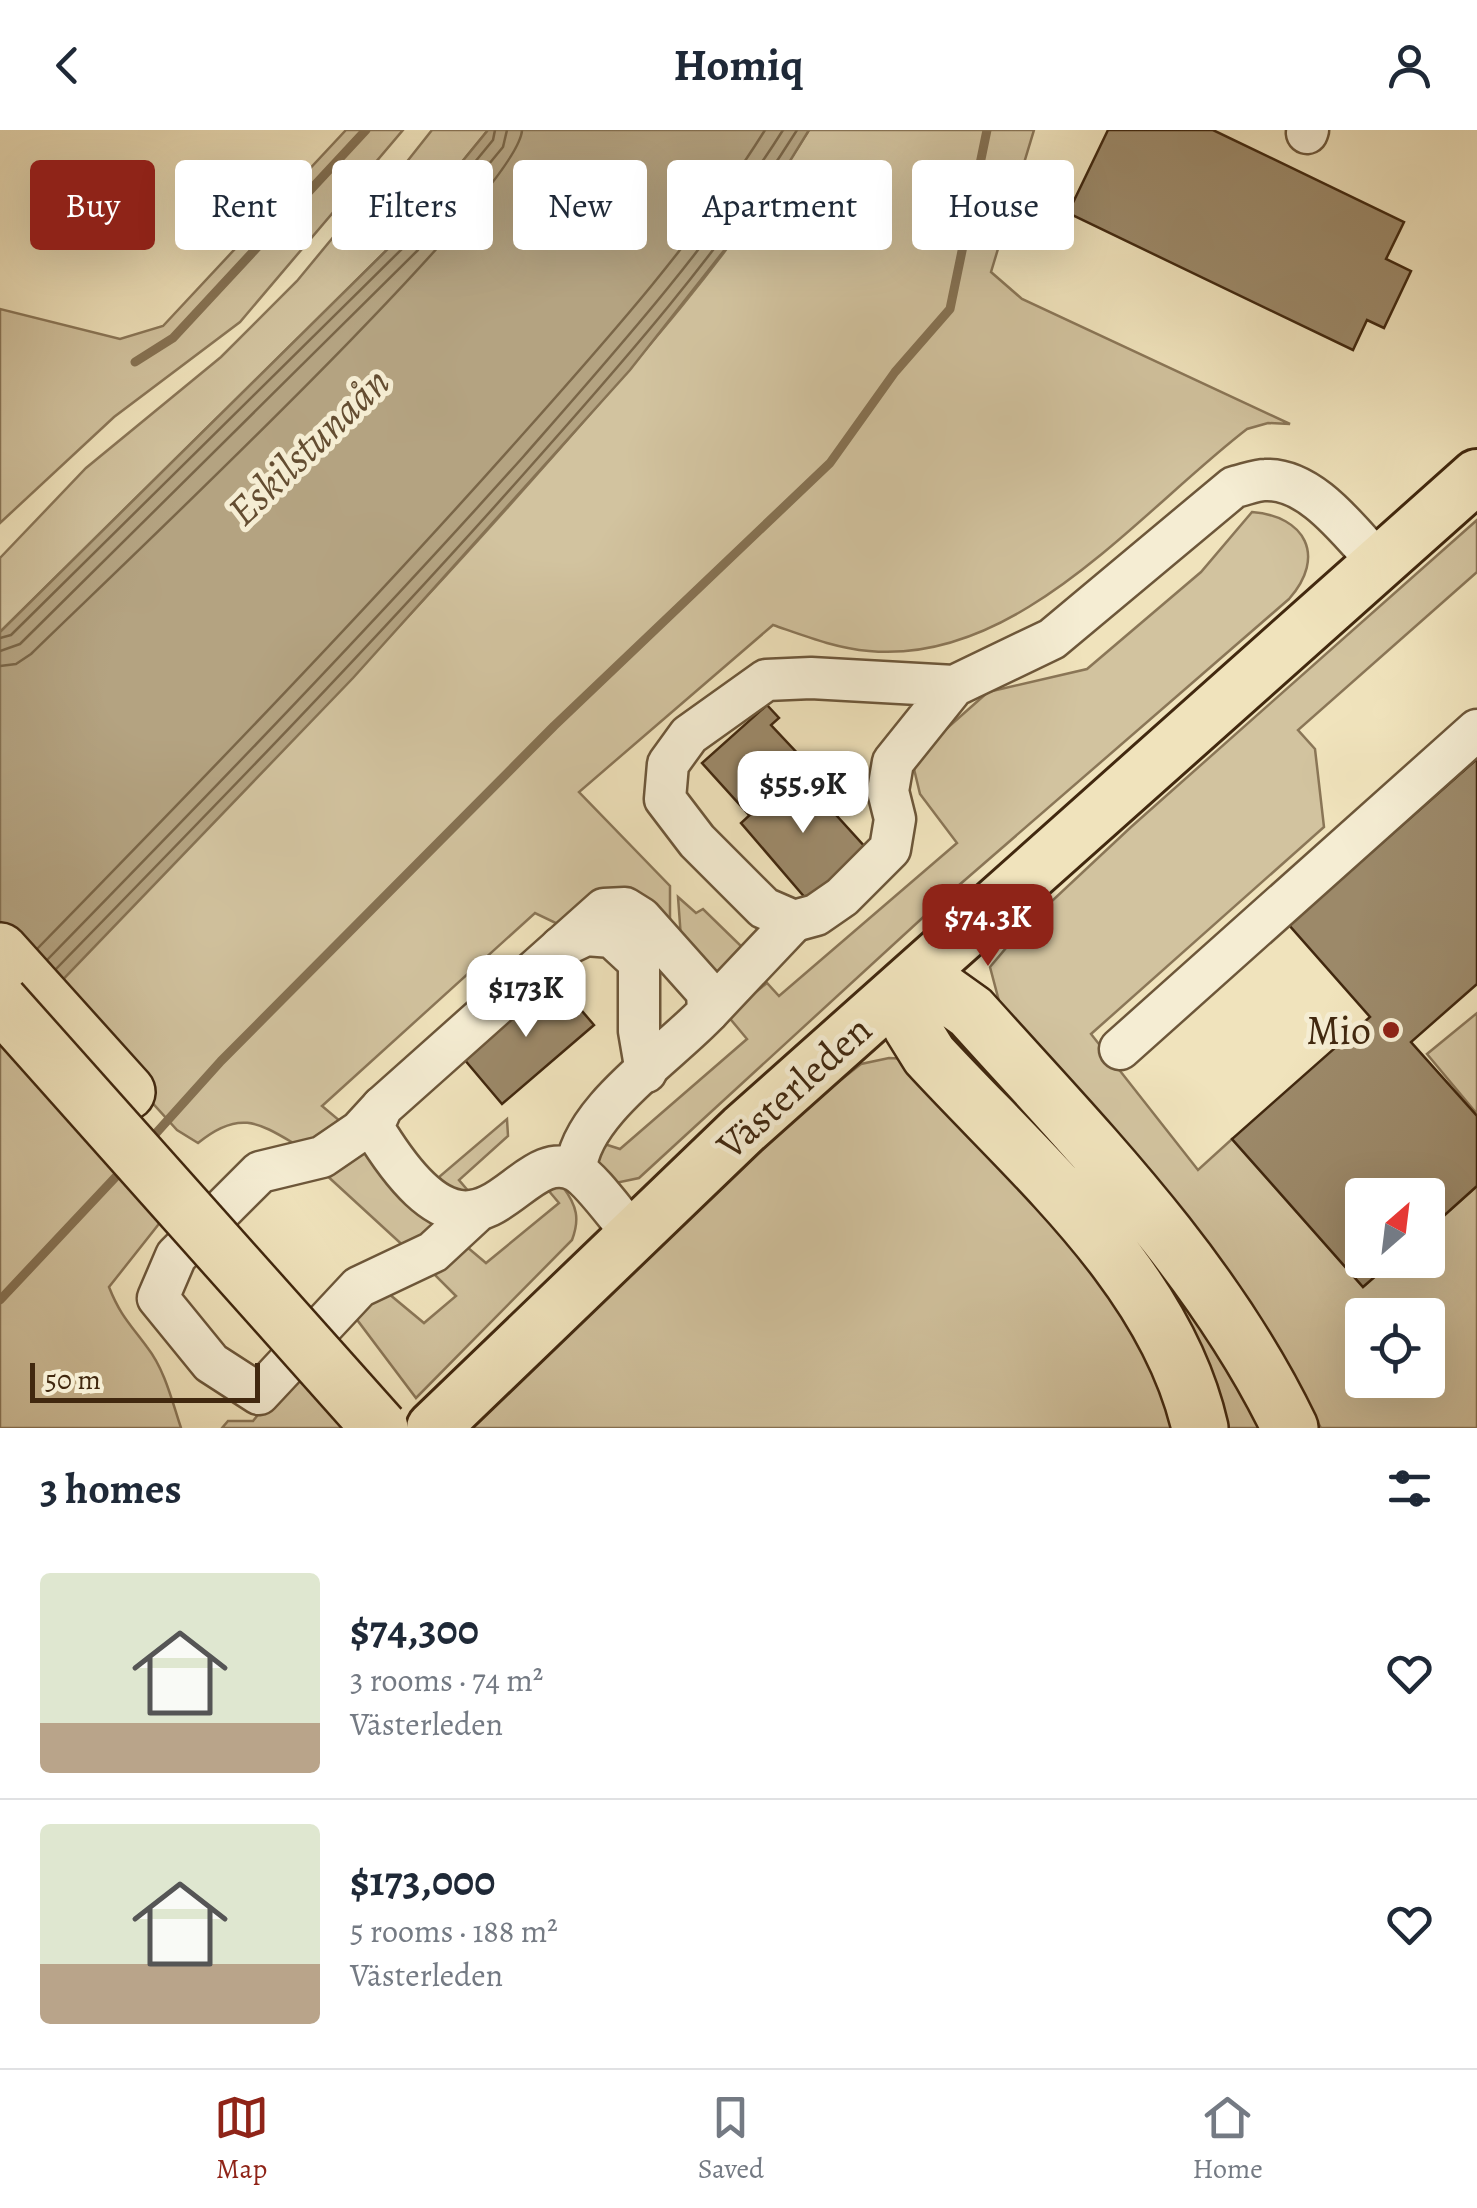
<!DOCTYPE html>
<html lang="en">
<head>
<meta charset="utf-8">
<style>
  :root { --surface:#fff; --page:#f6f6f7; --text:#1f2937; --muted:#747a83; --line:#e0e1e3; --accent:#8f2418 }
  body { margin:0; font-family:Alegreya,serif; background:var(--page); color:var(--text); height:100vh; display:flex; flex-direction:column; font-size:38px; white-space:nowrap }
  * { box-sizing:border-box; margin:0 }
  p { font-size:32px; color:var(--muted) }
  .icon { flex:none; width:55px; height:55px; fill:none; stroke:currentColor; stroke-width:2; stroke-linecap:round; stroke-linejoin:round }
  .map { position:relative; height:1298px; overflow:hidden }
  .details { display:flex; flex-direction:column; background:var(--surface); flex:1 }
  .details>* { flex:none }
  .guide { position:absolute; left:30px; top:30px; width:1418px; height:90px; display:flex; gap:20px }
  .needle { width:65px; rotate:28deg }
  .fabs { position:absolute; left:1345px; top:1048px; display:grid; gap:20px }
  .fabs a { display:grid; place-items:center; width:100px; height:100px; border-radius:10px; background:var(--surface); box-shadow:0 10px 40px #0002; font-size:50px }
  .scale { position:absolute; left:30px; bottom:25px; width:230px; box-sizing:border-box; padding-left:10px; border:5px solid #41280f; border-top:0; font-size:28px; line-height:35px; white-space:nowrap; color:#41280f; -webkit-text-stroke:8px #f5edd3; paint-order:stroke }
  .price { position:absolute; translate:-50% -85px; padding:0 22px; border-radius:20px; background:#fff; color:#222; font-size:32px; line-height:65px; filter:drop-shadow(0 2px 5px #0008) }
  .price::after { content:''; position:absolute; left:50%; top:60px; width:30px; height:22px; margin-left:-15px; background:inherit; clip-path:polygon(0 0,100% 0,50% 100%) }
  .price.on { background:var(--accent); color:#fff }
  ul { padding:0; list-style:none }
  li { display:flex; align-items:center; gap:30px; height:250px; padding:0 40px }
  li+li { border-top:2px solid var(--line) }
  li span { display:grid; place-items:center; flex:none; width:280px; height:200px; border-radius:10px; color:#555 }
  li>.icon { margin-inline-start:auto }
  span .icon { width:120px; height:120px; fill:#fffc; stroke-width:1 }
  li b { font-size:42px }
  h2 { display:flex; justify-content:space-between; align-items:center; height:120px; padding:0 40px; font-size:42px }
  .chip { padding:0 35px; border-radius:10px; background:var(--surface); box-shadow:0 10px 40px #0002; font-size:35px; line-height:90px }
  .chip.on { background:var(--accent); color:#fff }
  header { display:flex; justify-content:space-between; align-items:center; height:130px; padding:0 40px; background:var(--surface); font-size:45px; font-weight:600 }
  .tabs { display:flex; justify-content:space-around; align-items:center; height:140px; border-top:2px solid var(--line); background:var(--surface); font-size:28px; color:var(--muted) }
  .tabs a { display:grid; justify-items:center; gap:5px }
  .tabs .on { color:var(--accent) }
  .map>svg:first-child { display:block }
  .green { fill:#d2c39f; stroke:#8a7657; stroke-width:2.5; fill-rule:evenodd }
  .water { fill:#b4a381; stroke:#867253; stroke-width:2.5 }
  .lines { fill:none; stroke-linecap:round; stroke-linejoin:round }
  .shore { stroke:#7a6648; stroke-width:2.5 }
  .stream { stroke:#867253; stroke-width:9 }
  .building { fill:#9c8969; stroke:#41280f; stroke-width:2.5 }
  .minor-casing { stroke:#6d573a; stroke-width:45 }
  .major-casing { stroke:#41280f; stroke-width:58 }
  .highway-casing { stroke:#41280f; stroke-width:60 }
  .minor { stroke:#f5edd3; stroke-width:40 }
  .major { stroke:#f0e3bc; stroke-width:52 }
  .highway { stroke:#f0e3bc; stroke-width:55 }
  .highway-bridge-casing { stroke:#41280f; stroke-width:60; stroke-linecap:butt }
  .highway-bridge { stroke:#f0e3bc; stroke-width:55 }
  .poi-dot { fill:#8f2418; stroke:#f5edd3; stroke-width:4 }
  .labels { text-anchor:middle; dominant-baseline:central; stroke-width:10; stroke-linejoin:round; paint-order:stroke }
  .poi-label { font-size:40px; fill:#41280f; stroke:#f5edd3; text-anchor:end }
  .street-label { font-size:40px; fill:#41280f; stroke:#f5edd3 }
  .water-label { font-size:42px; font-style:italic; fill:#644d31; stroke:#f5edd3 }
</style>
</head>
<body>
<header><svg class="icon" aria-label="back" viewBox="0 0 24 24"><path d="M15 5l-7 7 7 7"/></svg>Homiq<svg class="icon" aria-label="person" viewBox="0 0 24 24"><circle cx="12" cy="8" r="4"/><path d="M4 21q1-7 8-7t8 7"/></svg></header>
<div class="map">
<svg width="1477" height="1298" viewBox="0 0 1477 1298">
  <rect width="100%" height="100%" fill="#f0e3bc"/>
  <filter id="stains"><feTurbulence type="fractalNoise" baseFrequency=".002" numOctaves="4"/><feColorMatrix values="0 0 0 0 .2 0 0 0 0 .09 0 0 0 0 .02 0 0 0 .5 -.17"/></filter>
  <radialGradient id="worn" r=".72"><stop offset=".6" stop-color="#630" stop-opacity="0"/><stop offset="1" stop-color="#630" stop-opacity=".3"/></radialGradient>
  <g class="green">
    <polygon points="346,0 403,0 240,192 114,287 0,393 0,179 120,209 163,196"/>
    <polygon points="432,0 488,0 403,104 0,502 0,428 86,338 221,227 297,151 344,94 394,48"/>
    <path d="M809,0H1034L991,142L1022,169L1290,294L1268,293L1247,299C1139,382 1018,535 869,521C835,518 805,506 773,495L579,662L670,756V796L564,797L535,783L322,976L346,996L307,1021C263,996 243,976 198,1013L177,1000L50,860C213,692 377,525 533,349C631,238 731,126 809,0Z"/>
    <path d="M1252,382C1305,386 1327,426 1289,469L943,769L639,1048L611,1054L594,1038L595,1011L620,1019L747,909L727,885L767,853L779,866L957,713L920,664L914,639L928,615L988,562L1087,539L1201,442Z"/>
    <path d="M1477,390V442L1298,600L1315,619L1324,697L1091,904L1198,1040L1232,1009L1363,1157L1394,1130H1428V1100L1477,1056V1298H1321L1278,1219L999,871L990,837L1022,799L1131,697ZM1362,1185H1428V1250H1362Z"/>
    <polygon points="678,767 696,783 703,779 741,816 741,830 719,850 681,808"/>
    <polygon points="1477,883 1477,984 1427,924"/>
    <path d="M943,889L1151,1110L1262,1298H1224C1215,1260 1206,1225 1188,1190C1131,1074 1015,995 943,889Z"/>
    <path d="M6,909L162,1090L109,1157C120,1185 130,1194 147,1217C165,1240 172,1271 181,1298H0V915Z"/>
    <polygon points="889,928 908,929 1133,1182 1179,1298 462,1298 819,967 861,934"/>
    <polygon points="507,989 508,1006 459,1050 476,1070 466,1075 439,1047"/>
    <polygon points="360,1013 444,1103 409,1121 323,1042"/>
    <path d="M543,1054L563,1057C577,1076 580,1089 572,1110L416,1268L355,1187L373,1169L389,1164L424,1193L456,1166L425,1135L460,1111L486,1133L559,1073Z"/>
    <polygon points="306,1236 360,1298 222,1298 228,1291 253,1291 286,1250"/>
  </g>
  <polygon class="water" points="488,0 809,0 774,57 630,240 353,548 0,915 0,502 403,104"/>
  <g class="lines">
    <g class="shore">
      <polyline points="0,508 11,505 410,111 493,10 495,0"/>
      <polyline points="0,521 20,514 418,120 503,17 507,0"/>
      <path d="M0,536L16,534L31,524C101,455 520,63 522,0"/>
      <path d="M38,818C200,652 361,486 515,313C603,214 695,112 765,0"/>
      <path d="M48,829C209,664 369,499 523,327C614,223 709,117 783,0"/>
      <path d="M56,839C217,674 377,510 529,338C624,231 721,121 797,0"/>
    </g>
    <g class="stream">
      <polyline points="135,232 173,208 366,0"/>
      <polyline points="149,1011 221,931 554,596 830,333 895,242 950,179 987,0"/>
      <polyline points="0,1170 125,1037"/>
    </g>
  </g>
  <g class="building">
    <polygon points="1108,0 1213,0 1404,92 1386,129 1411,141 1384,198 1367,190 1353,220 1068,83"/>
    <polygon points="767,575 779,588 771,595 800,626 791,635 797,642 749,685 702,633"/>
    <polygon points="1477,629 1477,854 1411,912 1477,986 1477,1056 1428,1100 1428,1065 1362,1065 1362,1130 1394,1130 1363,1157 1232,1009 1370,887 1289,795"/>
    <polygon points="797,642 866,718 807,770 741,693"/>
    <polygon points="552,846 594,895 502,974 458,922"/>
  </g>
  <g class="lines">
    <g class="minor-casing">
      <g id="minor">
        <polyline points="1307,3 1308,0"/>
        <path d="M954,556L811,548L766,550L689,605L668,634L665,669L697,711L764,778L794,791L816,785L842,767L890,719L895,689L888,661L893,632L954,556L1052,509L1234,357C1244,355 1256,350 1265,350C1312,348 1351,404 1379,433"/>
        <polyline points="561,817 586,805 612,807 639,832 639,901 646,942"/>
        <polyline points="708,882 794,791"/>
        <polyline points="1120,919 1477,600"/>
        <polyline points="382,977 360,1001 322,1027 260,1042 176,1126 158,1168 211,1233 259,1264 359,1157 433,1122 474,1084"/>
        <path d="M576,1041C578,983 669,924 708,882L707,862L641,788L625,778L604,779L382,977L373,997C482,1177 514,1008 576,1041C592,1050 619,1089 633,1104"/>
      </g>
    </g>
    <g class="major-casing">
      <polyline id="major" points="433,1298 743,1000 1477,346"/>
    </g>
    <g class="highway-casing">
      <g id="highway">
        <polyline points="0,821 127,962"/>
        <path d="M1200,1298C1166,1148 1030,1035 929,925L911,896L907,857L943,862L971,882C1089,1013 1213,1138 1290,1298"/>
      </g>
    </g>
    <use href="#minor" class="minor"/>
    <use href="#major" class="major"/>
    <use href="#highway" class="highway"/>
    <g class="highway-bridge-casing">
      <polyline id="highway-bridge" points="0,872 380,1298"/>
    </g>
    <use href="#highway-bridge" class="highway-bridge"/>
  </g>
  <circle class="poi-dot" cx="1391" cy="900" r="10"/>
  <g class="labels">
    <g class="poi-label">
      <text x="1371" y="900">Mio</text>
    </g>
    <g class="street-label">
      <text transform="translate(794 957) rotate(-42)">Västerleden</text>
    </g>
    <g class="water-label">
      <text transform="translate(308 316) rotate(-44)">Eskilstunaån</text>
    </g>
  </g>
  <rect width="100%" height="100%" filter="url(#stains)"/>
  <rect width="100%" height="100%" fill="url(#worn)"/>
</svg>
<div class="fabs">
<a><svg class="needle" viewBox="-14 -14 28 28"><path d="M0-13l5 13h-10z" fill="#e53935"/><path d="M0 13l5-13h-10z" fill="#747a83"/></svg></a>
<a><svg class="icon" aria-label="locate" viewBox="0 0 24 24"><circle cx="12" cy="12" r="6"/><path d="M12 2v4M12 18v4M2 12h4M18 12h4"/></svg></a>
</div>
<div class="scale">50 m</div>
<b class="price" style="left:803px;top:706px">$55.9K</b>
<b class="price on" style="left:988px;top:839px">$74.3K</b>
<b class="price" style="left:526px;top:910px">$173K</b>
<div class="guide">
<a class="chip on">Buy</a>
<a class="chip">Rent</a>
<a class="chip">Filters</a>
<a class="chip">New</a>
<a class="chip">Apartment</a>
<a class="chip">House</a>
</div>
</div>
<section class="details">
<h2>3 homes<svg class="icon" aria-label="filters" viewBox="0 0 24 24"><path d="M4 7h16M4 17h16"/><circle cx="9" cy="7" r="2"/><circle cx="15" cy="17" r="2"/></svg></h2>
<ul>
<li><span style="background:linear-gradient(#dfe7d0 75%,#b9a48a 0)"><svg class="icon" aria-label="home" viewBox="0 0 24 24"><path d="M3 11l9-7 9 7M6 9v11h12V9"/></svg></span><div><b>$74,300</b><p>3 rooms · 74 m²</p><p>Västerleden</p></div><svg class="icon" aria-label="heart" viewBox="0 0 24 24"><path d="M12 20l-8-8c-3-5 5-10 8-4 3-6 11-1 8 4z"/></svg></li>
<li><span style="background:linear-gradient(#dfe7d0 70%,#b9a48a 0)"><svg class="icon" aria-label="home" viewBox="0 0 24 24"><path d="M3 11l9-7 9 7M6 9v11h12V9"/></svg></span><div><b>$173,000</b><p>5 rooms · 188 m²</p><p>Västerleden</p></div><svg class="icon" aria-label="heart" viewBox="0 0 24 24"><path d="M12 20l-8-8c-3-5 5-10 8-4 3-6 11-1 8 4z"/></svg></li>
</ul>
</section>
<nav class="tabs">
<a class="on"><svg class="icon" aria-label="map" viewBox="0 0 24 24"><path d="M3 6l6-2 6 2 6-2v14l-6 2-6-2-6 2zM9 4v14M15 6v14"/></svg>Map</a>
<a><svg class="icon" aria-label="saved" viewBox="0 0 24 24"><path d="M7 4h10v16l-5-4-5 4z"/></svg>Saved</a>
<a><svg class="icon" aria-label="home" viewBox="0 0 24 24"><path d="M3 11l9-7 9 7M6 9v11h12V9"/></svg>Home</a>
</nav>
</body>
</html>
